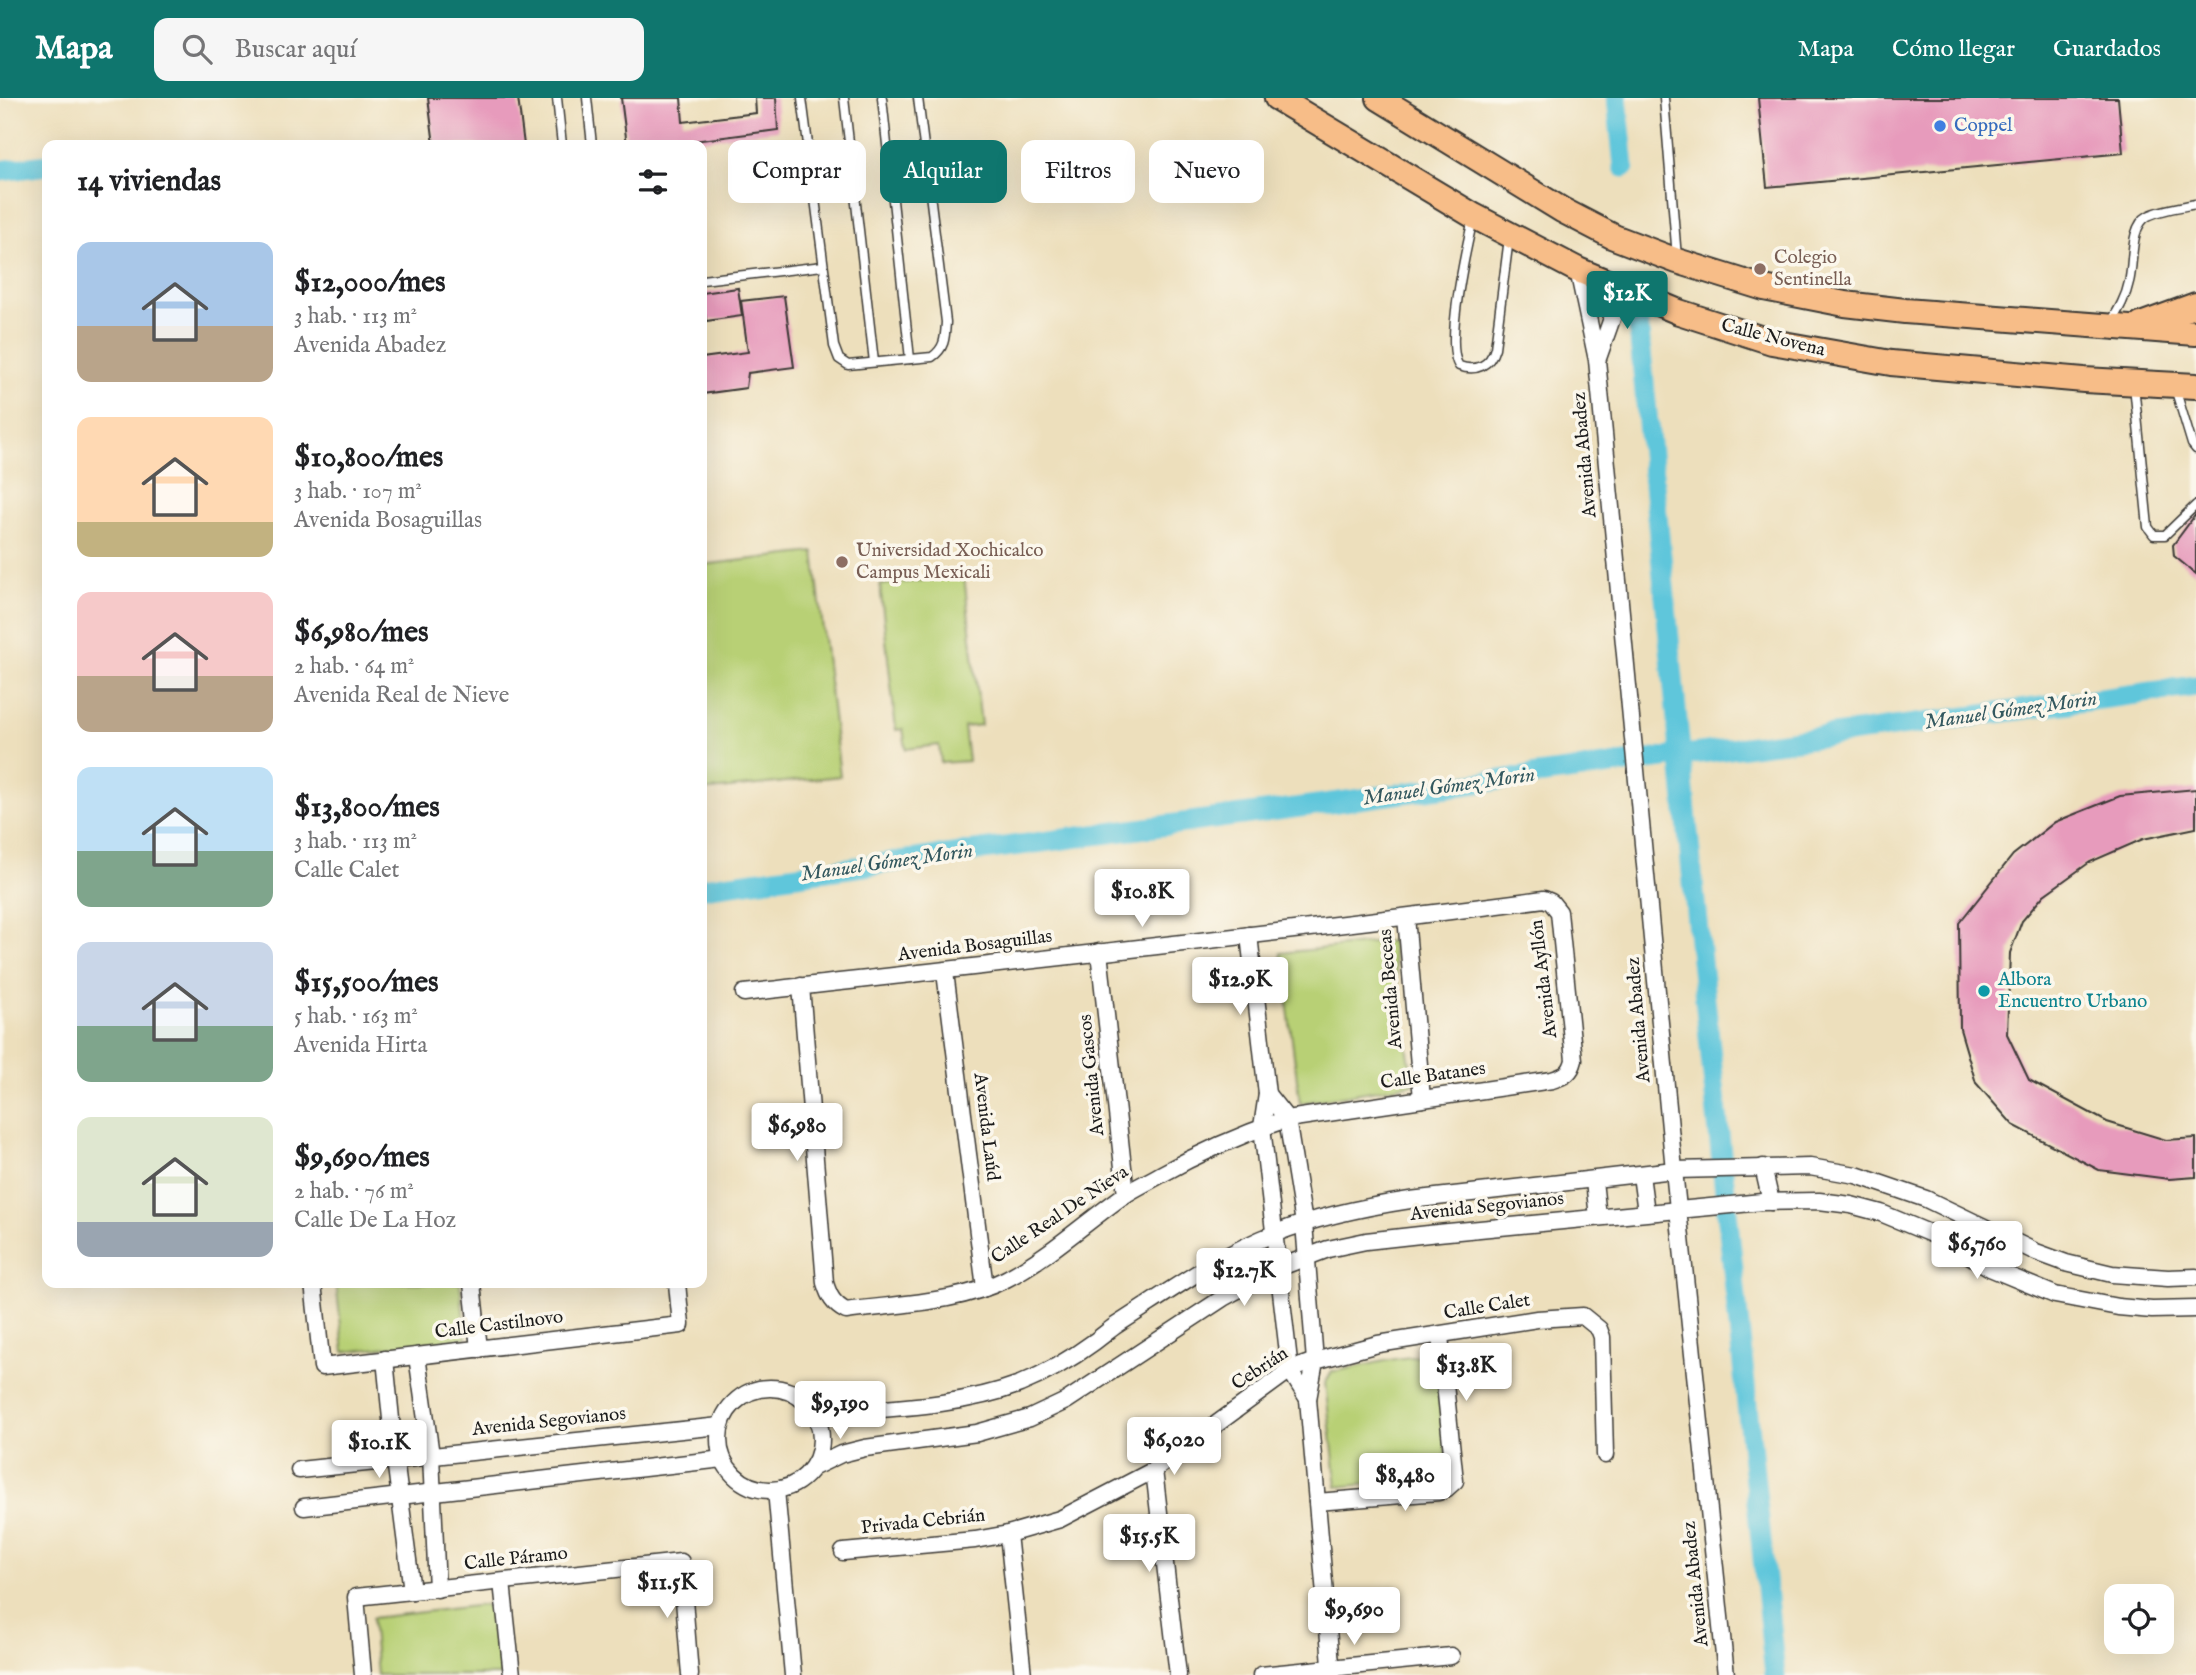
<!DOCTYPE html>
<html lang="es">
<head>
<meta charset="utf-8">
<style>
  :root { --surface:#fff; --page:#f6f6f6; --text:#202124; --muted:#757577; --accent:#0f766e }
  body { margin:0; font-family:"IM FELL English",serif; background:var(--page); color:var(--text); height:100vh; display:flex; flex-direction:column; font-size:26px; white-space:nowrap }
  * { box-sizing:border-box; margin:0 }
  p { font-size:23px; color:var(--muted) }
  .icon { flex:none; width:38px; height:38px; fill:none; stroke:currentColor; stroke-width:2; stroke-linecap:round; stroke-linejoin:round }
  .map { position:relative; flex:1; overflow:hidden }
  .details { position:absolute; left:42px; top:42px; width:665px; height:1148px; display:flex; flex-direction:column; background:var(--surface); border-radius:14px; box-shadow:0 7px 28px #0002 }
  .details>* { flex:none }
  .banner { position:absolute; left:728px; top:42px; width:665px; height:63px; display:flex; gap:14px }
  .controls { position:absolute; left:2104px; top:1486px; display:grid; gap:14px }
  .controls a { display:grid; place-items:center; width:70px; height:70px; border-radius:14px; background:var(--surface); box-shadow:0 7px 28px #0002; font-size:35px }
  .price { position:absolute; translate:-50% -60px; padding:0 16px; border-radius:7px; background:#fff; color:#222; font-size:23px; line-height:46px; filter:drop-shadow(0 2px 4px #0008) }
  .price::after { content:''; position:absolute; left:50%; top:42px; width:21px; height:16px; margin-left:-10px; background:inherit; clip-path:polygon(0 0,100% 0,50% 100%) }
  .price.active { background:var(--accent); color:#fff }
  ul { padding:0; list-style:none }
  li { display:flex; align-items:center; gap:21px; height:175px; padding:0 35px }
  li span { display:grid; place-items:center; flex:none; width:196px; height:140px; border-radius:14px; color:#555 }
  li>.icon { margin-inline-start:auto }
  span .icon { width:84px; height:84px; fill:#fffc; stroke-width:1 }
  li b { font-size:30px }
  h2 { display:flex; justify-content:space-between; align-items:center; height:84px; padding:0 35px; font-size:30px }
  .pill { padding:0 24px; border-radius:14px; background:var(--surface); box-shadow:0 7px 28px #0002; font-size:24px; line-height:63px }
  .pill.active { background:var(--accent); color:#fff }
  header { display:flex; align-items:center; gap:42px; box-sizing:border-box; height:98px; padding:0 35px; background:var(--accent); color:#fff }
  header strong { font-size:33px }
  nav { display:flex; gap:38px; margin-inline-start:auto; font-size:24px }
  .search { width:490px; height:63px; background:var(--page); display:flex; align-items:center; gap:18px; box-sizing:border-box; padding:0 24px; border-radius:14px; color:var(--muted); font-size:26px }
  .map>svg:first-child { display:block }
  .park { fill:#b8d074; stroke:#6a7648; stroke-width:2 }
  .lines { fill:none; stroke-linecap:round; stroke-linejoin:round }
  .canal { stroke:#5ec6db; stroke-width:21 }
  .building { fill:#e79bbc }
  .service-casing { stroke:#3b3934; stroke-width:11 }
  .minor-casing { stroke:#3b3934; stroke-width:19 }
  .primary-casing { stroke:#3b3934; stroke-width:28 }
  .service { stroke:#fff; stroke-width:8 }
  .minor { stroke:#fff; stroke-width:16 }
  .primary { stroke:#f7bd88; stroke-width:24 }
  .shop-dot { fill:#3f7fe0; stroke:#fbf7ec; stroke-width:2.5 }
  .education-dot { fill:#8d6e63; stroke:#fbf7ec; stroke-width:2.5 }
  .culture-dot { fill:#0f9aa8; stroke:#fbf7ec; stroke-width:2.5 }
  .labels { text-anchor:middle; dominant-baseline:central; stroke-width:7; stroke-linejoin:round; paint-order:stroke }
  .shop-label { font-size:19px; fill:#366cbe; stroke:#fbf7ec; text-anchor:start }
  .education-label { font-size:19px; fill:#785e54; stroke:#fbf7ec; text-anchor:start }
  .street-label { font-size:19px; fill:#1c1c1c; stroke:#fbf7ec }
  .culture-label { font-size:19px; fill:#0d838f; stroke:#fbf7ec; text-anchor:start }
  .water-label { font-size:21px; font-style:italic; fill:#33585f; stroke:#fbf7ec }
</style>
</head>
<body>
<header>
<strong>Mapa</strong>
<div class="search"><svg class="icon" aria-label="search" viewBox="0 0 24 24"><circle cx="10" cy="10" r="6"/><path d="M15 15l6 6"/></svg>Buscar aquí</div>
<nav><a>Mapa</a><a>Cómo llegar</a><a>Guardados</a></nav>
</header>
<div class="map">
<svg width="2196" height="1577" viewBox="0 0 2196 1577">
  <rect width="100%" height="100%" fill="#fbf7ec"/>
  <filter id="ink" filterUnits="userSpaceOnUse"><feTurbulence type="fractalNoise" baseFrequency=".0143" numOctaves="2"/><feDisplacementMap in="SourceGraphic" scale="14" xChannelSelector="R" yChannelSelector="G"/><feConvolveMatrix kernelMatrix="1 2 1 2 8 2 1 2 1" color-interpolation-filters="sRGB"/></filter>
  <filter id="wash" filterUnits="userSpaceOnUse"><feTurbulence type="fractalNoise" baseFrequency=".00686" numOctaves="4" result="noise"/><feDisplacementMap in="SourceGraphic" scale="28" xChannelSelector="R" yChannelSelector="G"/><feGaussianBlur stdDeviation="1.57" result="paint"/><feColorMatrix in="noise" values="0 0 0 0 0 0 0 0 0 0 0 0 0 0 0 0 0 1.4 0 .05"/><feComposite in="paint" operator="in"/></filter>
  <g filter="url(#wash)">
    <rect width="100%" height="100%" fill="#eddfbc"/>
    <g class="park">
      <polygon points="814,454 840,678 702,693 702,467"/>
      <polygon points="964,478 981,627 964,629 968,663 941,665 939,647 906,651 903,631 896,632 880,487"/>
      <polygon points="1391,843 1413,986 1300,1005 1281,855"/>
      <polygon points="336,1185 460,1185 466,1240 344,1254"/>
      <polygon points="1434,1256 1449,1378 1337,1389 1325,1285 1332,1274 1395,1261"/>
      <polygon points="483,1507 494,1514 501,1577 377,1577 372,1520"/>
    </g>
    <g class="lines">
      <g class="canal">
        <polyline points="1617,0 1624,69"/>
        <polyline points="0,73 47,67"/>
        <polyline points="1638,223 1692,775 1775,1577"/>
        <polyline points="702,790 2196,588"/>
      </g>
    </g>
    <g id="blocks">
      <g class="building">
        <polygon points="428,0 518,0 524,47 434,47"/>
        <polygon points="621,0 681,0 683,24 756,15 755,0 776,0 778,32 663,47 627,47"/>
        <polygon points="1758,0 2118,0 2123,55 1767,89"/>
        <polygon points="738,190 742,218 706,223 702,195"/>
        <polygon points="784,198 794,269 748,275 746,290 702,296 702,260 748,254 741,203"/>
        <polygon points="2196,416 2196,476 2174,458 2173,447"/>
        <polygon points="2196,691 2196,730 2143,741 2090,764 2044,797 2022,823 2010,855 2007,936 2029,982 2107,1024 2166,1042 2196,1040 2196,1079 2169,1081 2099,1072 2013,1027 1976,985 1960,931 1959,825 2013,757 2055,724 2120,698"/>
      </g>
    </g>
  </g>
  <g filter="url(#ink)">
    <use href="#blocks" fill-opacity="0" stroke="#3b3934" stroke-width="2"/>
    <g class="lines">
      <g class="service-casing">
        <g id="service">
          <polyline points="557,0 562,47"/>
          <polyline points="587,0 592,47"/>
          <path d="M802,0L834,248L839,261L848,267L932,259C945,250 945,240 946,224L918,0"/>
          <polyline points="844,0 874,264"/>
          <polyline points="882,0 910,261"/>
          <polyline points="1664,0 1677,160"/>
          <path d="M1473,121C1467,147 1444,248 1459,268C1476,274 1490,268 1495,250L1509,140"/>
          <polyline points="702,182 823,168"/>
          <path d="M2111,224C2119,211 2126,199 2129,184C2134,167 2129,128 2148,118C2162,111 2181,109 2196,106"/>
          <polyline points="2134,287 2148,429 2154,437 2165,437 2196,407"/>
          <polyline points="2175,290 2192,346 2196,351"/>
        </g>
      </g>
      <g class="minor-casing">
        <g id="minor">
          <polyline points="1578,172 1597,262 1674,1072 1726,1577"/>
          <polyline points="1598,260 1622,192"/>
          <polyline points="1406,819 1422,1001"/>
          <polyline points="1249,837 1267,996 1262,1029 1290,1272 1308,1301"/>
          <polyline points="1099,854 1126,1096"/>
          <polyline points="945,874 985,1190"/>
          <path d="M744,895C1011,864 1278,836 1544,801L1551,804L1559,814L1574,962C1571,975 1565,978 1552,982L1287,1021C1242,1036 1201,1054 1160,1077C1148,1084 1135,1090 1123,1098C1086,1124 1047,1160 1006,1181C960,1205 897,1206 846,1213C833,1206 829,1198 825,1185L801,888"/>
          <polyline points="1267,996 1287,1021 1304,1125 1315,1263 1308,1301 1332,1577"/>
          <polyline points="1763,1069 1771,1104"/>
          <polyline points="1641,1077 1646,1114"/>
          <polyline points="1594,1083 1598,1119"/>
          <polyline points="313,1185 322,1269 681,1227 677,1185"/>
          <polyline points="472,1185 479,1251"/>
          <polyline points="417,1258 431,1357 437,1491"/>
          <polyline points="385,1261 395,1361 412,1493"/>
          <circle cx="770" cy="1341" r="51"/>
          <path d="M816,1316C883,1310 956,1310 1020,1286C1047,1275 1071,1261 1094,1244C1101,1239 1108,1233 1115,1228C1167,1195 1219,1157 1276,1135C1319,1118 1364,1109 1410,1102L1674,1072L1810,1069L1856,1077L1926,1101L2036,1154L2066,1165L2112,1176L2168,1180L2196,1179"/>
          <polyline points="814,1369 841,1356 865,1350 977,1335 1030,1320 1066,1303 1223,1200 1278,1170 1328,1151 1366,1143 1438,1135 1762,1104 1819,1103 1851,1107 1881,1115 1941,1140 1990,1170 2055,1197 2118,1209 2152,1212 2196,1211"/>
          <polyline points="299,1372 720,1328"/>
          <polyline points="1154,1372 1178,1577"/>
          <polyline points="776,1392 793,1577"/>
          <polyline points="1317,1404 1438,1394 1446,1391 1455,1383 1440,1238"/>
          <polyline points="304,1409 723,1361"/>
          <polyline points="1008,1436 1023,1577"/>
          <polyline points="843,1454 975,1442 1008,1436 1060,1421 1154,1372 1290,1272 1315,1263 1378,1246 1537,1221 1583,1218 1599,1231 1602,1239 1605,1357"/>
          <polyline points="502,1484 512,1577"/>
          <polyline points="363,1577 356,1499 681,1464 690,1577"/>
          <polyline points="1261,1577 1451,1558"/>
        </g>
      </g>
      <g class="primary-casing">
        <g id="primary">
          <polyline points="1277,0 1474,118 1578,172 1679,214 1772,244 1891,265 2084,282 2196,288"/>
          <polyline points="1379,0 1562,112 1614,139 1677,163 1764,190 1845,206 1905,213 2196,235"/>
          <polyline points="2141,227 2196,207"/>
        </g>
      </g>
      <use href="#service" class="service"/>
      <use href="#minor" class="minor"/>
      <use href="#primary" class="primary"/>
    </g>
  </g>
  <circle class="shop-dot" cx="1940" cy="28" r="7"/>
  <g class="education-dot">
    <circle cx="1760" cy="171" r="7"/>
    <circle cx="842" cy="464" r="7"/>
  </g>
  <circle class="culture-dot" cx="1984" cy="893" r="7"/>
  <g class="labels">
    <g class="shop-label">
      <text x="1954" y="28">Coppel</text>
    </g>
    <g class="education-label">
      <text x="1774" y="160">Colegio<tspan x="1774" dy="22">Sentinella</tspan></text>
      <text x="856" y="453">Universidad Xochicalco<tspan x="856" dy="22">Campus Mexicali</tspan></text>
    </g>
    <g class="street-label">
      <text transform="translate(1773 240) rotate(14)">Calle Novena</text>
      <text transform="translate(1585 357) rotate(-95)">Avenida Abadez</text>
      <text transform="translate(975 848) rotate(-7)">Avenida Bosaguillas</text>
      <text transform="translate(1544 881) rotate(-97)">Avenida Ayllón</text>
      <text transform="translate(1391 891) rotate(-95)">Avenida Beceas</text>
      <text transform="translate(1639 922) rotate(-95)">Avenida Abadez</text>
      <text transform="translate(1092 977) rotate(-96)">Avenida Gascos</text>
      <text transform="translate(1433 978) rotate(-8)">Calle Batanes</text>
      <text transform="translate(986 1029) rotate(83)">Avenida Laúd</text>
      <text transform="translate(1487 1109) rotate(-6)">Avenida Segovianos</text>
      <text transform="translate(1060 1117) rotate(-34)">Calle Real De Nieva</text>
      <text transform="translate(1487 1209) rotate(-9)">Calle Calet</text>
      <text transform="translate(499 1227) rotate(-7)">Calle Castilnovo</text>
      <text transform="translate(1260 1271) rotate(-33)">Cebrián</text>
      <text transform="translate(549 1324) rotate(-6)">Avenida Segovianos</text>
      <text transform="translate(923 1424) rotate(-6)">Privada Cebrián</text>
      <text transform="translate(516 1461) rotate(-6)">Calle Páramo</text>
      <text transform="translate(1696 1486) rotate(-96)">Avenida Abadez</text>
    </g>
    <g class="culture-label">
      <text x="1998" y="882">Albora<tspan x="1998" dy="22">Encuentro Urbano</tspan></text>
    </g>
    <g class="water-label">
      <text transform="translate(2011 613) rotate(-8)">Manuel Gómez Morin</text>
      <text transform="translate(1449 689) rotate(-8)">Manuel Gómez Morin</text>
      <text transform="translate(887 765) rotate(-8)">Manuel Gómez Morin</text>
    </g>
  </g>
</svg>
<div class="controls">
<a><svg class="icon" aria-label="locate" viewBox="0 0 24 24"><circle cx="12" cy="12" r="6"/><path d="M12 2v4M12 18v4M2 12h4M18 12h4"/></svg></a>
</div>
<b class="price active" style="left:1627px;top:233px">$12K</b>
<b class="price" style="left:1142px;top:831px">$10.8K</b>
<b class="price" style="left:1240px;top:919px">$12.9K</b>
<b class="price" style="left:797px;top:1065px">$6,980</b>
<b class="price" style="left:1977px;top:1183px">$6,760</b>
<b class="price" style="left:1244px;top:1210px">$12.7K</b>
<b class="price" style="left:1466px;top:1305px">$13.8K</b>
<b class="price" style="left:840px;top:1343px">$9,190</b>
<b class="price" style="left:1174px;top:1379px">$6,020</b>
<b class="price" style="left:379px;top:1382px">$10.1K</b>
<b class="price" style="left:1405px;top:1415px">$8,480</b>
<b class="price" style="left:1149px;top:1476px">$15.5K</b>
<b class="price" style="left:667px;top:1522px">$11.5K</b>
<b class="price" style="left:1354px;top:1549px">$9,690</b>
<div class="banner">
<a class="pill">Comprar</a>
<a class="pill active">Alquilar</a>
<a class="pill">Filtros</a>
<a class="pill">Nuevo</a>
</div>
<section class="details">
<h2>14 viviendas<svg class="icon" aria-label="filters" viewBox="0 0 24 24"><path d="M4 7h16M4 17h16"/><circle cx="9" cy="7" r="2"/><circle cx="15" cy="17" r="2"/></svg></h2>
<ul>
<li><span style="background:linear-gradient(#a9c7e8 60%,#b9a48a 0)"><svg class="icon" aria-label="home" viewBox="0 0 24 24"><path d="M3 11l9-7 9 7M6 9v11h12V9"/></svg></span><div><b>$12,000/mes</b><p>3 hab. · 113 m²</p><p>Avenida Abadez</p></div></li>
<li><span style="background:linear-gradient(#ffd9b3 75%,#c2b280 0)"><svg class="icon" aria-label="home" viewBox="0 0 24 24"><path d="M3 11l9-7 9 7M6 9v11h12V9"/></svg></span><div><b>$10,800/mes</b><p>3 hab. · 107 m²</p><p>Avenida Bosaguillas</p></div></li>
<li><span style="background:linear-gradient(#f6c9c9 60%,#b9a48a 0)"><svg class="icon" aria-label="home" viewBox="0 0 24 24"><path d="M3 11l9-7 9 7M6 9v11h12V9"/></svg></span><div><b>$6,980/mes</b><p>2 hab. · 64 m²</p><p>Avenida Real de Nieve</p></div></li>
<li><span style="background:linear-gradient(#bfe0f5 60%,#7fa58c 0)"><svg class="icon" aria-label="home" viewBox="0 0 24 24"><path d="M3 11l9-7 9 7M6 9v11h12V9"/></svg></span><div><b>$13,800/mes</b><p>3 hab. · 113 m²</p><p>Calle Calet</p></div></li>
<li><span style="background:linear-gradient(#c9d6e8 60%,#7fa58c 0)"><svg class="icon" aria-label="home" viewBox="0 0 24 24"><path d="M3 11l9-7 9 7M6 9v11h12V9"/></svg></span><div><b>$15,500/mes</b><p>5 hab. · 163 m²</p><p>Avenida Hirta</p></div></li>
<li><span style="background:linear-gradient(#dfe7d0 75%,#9aa5b1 0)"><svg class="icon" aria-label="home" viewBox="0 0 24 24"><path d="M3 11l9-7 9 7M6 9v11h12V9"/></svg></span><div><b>$9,690/mes</b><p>2 hab. · 76 m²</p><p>Calle De La Hoz</p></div></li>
</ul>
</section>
</div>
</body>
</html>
